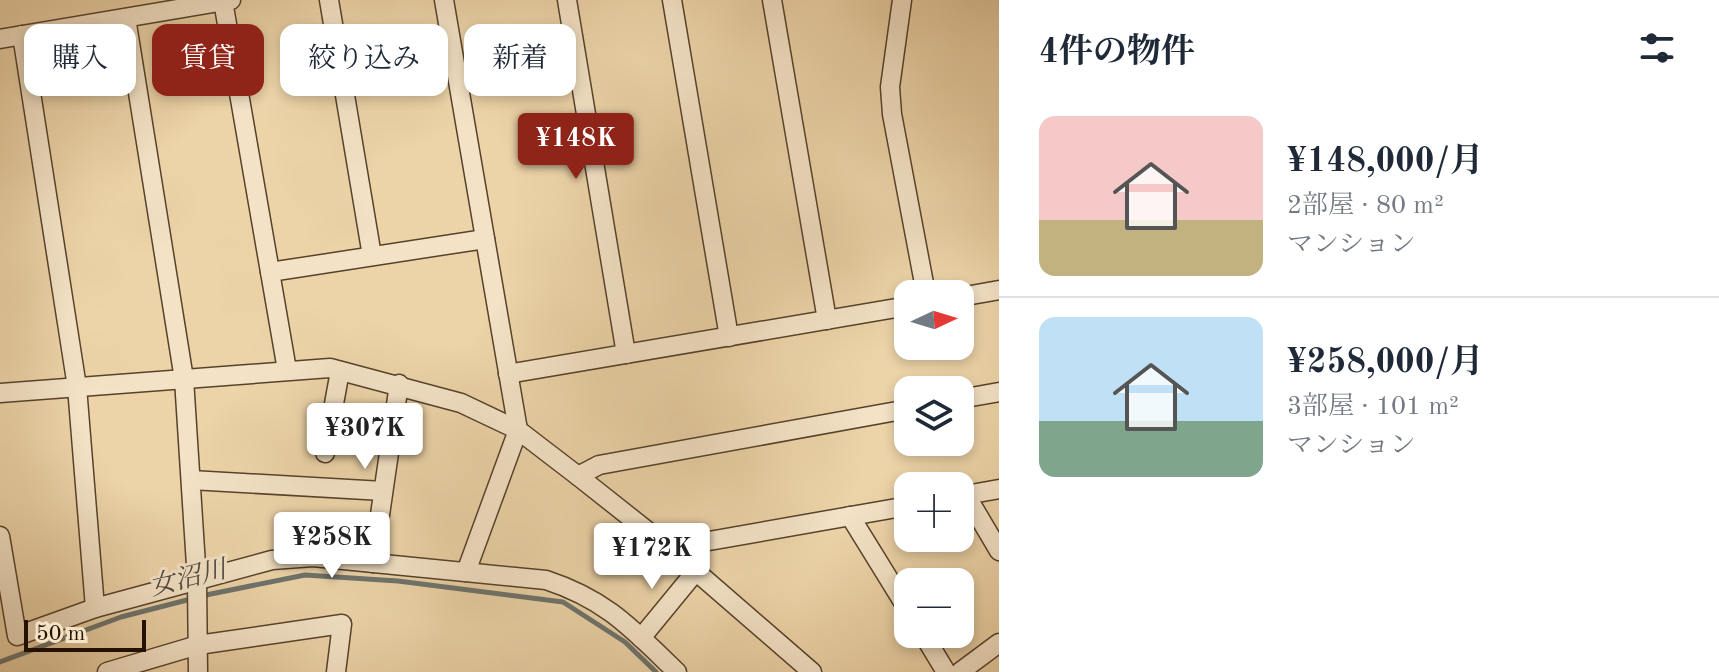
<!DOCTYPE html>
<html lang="ja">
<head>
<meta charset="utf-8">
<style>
  :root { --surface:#fff; --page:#f6f6f7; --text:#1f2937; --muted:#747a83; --line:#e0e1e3; --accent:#8f2418 }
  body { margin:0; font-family:"Old Standard TT","Noto Serif JP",serif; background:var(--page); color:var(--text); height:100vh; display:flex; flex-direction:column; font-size:30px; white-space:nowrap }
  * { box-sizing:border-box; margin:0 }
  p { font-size:26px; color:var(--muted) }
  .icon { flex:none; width:44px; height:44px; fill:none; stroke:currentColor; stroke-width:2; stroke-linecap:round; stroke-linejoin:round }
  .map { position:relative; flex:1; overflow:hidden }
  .side { display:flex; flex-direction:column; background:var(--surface); width:720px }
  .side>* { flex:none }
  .hud { position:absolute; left:24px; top:24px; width:760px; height:72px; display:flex; gap:16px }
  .needle { width:52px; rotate:86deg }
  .buttons { position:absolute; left:894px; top:280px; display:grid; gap:16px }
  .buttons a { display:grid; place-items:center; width:80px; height:80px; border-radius:16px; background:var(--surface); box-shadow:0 4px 12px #0003; font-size:40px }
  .scale { position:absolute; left:24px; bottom:20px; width:122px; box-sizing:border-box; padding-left:8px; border:4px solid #241101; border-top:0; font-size:22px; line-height:28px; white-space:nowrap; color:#241101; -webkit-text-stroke:6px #f3e2c6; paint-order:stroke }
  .price { position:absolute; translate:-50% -68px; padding:0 18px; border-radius:8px; background:#fff; color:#222; font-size:26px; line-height:52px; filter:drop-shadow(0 2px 4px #0008) }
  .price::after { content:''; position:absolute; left:50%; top:48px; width:24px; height:18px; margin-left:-12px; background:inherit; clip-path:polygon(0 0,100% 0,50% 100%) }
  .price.selected { background:var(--accent); color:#fff }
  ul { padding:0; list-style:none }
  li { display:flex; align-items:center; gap:24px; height:200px; padding:0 40px }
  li+li { border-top:2px solid var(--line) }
  li span { display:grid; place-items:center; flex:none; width:224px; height:160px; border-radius:16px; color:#555 }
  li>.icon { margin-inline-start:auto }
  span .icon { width:96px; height:96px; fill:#fffc; stroke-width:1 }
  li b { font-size:34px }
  h2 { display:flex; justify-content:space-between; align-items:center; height:96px; padding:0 40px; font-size:34px }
  .tag { padding:0 28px; border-radius:16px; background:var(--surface); box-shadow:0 4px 12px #0003; font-size:28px; line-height:72px }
  .tag.selected { background:var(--accent); color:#fff }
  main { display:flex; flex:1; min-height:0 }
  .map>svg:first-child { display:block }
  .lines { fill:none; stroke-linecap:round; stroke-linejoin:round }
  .stream { stroke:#6e736d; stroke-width:5 }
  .minor-casing { stroke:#56422b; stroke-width:21 }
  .minor { stroke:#f3e2c6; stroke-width:18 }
  .labels { text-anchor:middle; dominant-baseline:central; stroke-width:6; stroke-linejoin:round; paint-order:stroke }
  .water-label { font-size:26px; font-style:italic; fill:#4f4a40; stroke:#f3e2c6 }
</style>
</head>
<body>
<main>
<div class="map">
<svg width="999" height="672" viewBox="0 0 999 672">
  <rect width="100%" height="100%" fill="#ecd3a8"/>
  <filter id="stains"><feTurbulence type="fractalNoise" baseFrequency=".0025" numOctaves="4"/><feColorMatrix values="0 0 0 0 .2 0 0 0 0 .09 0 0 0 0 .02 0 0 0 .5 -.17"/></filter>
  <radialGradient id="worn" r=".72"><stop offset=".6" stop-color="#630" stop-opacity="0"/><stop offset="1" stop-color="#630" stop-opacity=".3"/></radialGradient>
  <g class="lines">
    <g class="stream">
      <polyline points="201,596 305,575 398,581 563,602 625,642 656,672"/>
      <polyline points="0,662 121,617 191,599"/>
    </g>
    <g class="minor-casing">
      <g id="minor">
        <polyline points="329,0 372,256"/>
        <polyline points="444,0 518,430 466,572"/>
        <polyline points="567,0 626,354"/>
        <polyline points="672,0 729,337"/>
        <polyline points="772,0 827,320"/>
        <polyline points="902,0 890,87 892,114 926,294"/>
        <polyline points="223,1 287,370"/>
        <polyline points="126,18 184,379 197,581 198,672"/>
        <polyline points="22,35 77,387 95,608"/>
        <polyline points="0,39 231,0"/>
        <polyline points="270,272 485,239"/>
        <polyline points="960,297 999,290"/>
        <polyline points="508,374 908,306"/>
        <polyline points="0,393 330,368 461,403 518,430 578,476 669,548 812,672"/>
        <polyline points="960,399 999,392"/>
        <polyline points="325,453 340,371"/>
        <polyline points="578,476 599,465 908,409"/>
        <polyline points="191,480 383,491"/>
        <polyline points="966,495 999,551"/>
        <polyline points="960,496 999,489"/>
        <polyline points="850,516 908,610"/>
        <path d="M0,536L17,636L95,608L272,560L313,557L546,580C607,600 632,629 677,672"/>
        <polyline points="669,548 908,506"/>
        <polyline points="373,563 399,384"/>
        <polyline points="923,634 946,672"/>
        <polyline points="641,638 696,571"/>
        <polyline points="107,672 198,645 342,624 336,672"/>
        <polyline points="960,672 999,643"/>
      </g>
    </g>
    <use href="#minor" class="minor"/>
  </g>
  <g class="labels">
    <g class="water-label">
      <text transform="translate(188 579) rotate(-14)">女沼川</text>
    </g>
  </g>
  <rect width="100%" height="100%" filter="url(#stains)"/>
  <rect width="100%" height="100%" fill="url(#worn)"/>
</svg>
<div class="buttons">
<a><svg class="needle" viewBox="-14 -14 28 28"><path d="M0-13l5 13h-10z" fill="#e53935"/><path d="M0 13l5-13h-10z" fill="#747a83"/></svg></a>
<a><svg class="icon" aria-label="layers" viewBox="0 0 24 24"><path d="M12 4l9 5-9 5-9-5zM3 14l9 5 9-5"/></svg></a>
<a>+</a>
<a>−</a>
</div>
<div class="scale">50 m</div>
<b class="price selected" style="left:576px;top:181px">¥148K</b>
<b class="price" style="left:365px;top:471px">¥307K</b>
<b class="price" style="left:332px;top:580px">¥258K</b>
<b class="price" style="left:652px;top:591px">¥172K</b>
<div class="hud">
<a class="tag">購入</a>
<a class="tag selected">賃貸</a>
<a class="tag">絞り込み</a>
<a class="tag">新着</a>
</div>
</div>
<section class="side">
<h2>4件の物件<svg class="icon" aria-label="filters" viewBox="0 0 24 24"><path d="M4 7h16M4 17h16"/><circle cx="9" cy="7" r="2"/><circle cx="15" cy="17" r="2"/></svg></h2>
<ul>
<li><span style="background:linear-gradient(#f6c9c9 65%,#c2b280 0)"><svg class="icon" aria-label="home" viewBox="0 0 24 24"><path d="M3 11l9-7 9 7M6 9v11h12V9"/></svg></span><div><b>¥148,000/月</b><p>2部屋 · 80 m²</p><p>マンション</p></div></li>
<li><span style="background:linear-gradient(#bfe0f5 65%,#7fa58c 0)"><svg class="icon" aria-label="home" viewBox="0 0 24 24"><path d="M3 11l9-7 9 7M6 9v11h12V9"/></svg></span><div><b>¥258,000/月</b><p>3部屋 · 101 m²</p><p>マンション</p></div></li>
</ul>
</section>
</main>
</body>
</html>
